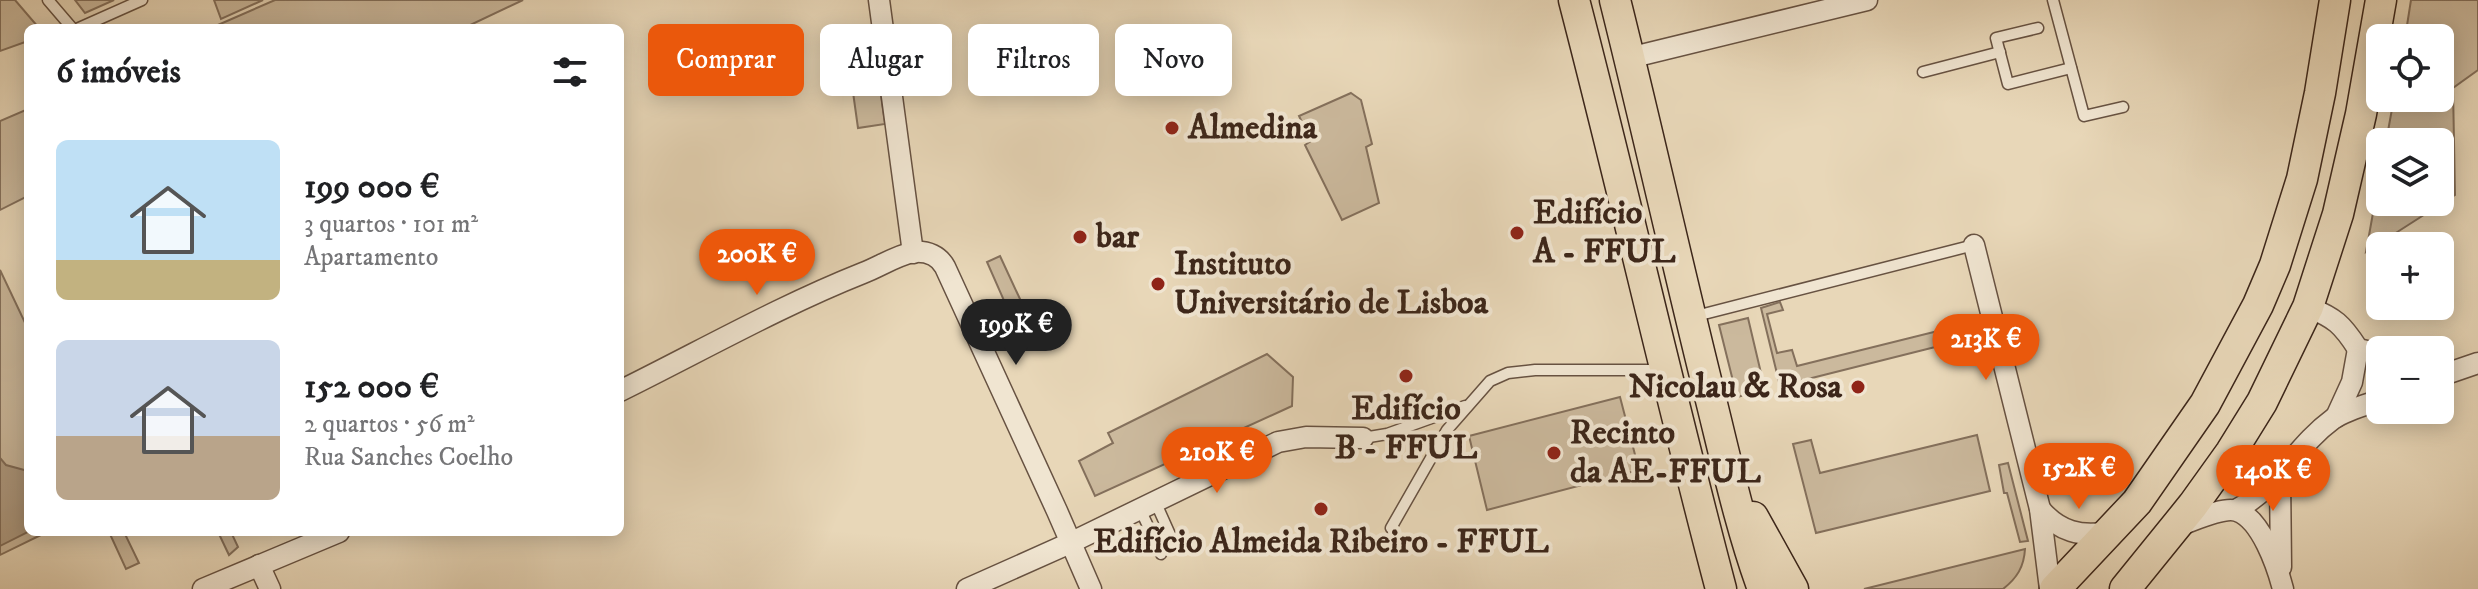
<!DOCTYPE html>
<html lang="pt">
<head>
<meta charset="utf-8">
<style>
  :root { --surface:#fff; --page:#f2f2f2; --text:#202124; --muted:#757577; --accent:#ea580c }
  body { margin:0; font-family:"IM FELL DW Pica",serif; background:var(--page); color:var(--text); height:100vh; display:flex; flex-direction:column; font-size:30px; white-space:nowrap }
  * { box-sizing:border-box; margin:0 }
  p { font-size:26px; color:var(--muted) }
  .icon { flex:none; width:44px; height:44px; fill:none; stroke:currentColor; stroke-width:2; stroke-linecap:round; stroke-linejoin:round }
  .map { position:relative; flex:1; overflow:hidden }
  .details { position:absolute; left:24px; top:24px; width:600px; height:512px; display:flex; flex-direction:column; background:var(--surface); border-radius:12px; box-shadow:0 4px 20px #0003 }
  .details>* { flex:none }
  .hud { position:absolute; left:648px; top:24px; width:760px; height:72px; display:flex; gap:16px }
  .fabs { position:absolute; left:2366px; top:24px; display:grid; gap:16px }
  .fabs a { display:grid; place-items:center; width:88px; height:88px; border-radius:12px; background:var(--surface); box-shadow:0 4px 20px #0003; font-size:40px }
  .price { position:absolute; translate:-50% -68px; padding:0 18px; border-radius:28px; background:var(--accent); color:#fff; font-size:26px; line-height:52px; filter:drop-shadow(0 2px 4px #0008) }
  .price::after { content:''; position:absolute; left:50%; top:48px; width:24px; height:18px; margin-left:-12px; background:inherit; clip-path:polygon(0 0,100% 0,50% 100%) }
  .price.current { background:#222; color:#fff }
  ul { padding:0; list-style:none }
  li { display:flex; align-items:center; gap:24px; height:200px; padding:0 32px }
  li span { display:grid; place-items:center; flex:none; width:224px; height:160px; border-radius:12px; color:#555 }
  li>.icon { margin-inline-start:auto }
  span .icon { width:96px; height:96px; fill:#fffc; stroke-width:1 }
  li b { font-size:34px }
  h2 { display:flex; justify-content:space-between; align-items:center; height:96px; padding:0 32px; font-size:34px }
  .chip { padding:0 28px; border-radius:12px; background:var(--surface); box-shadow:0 4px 20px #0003; font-size:28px; line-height:72px }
  .chip.current { background:var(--accent); color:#fff }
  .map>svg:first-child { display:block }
  .green { fill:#cbb99d; stroke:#84705c; stroke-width:2 }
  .water { fill:#ae9b82; stroke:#806c58; stroke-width:2 }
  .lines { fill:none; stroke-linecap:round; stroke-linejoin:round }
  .lane-casing { stroke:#675242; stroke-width:13 }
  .street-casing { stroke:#675242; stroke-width:23 }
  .primary-casing { stroke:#3c261a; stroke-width:33 }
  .lane { stroke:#f0e5d1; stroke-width:10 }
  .street { stroke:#f0e5d1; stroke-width:20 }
  .primary { stroke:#e8d7b8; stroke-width:30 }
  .poi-dot { fill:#8f2418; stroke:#f0e5d1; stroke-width:3 }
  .labels { text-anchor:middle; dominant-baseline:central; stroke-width:8; stroke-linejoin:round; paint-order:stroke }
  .poi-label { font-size:34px; font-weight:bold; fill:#3c261a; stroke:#f0e5d1; text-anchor:start }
</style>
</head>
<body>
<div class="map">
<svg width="2478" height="589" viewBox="0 0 2478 589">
  <rect width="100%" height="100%" fill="#e8d7b8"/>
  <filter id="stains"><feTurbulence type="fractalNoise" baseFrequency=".0025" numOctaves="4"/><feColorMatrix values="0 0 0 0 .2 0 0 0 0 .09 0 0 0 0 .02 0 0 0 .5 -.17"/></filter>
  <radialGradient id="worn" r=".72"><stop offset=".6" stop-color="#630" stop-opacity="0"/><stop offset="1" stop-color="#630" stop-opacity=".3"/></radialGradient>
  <g class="green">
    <polygon points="0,0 15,0 39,28 28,28 28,41 0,51"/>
    <polygon points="75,0 114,0 85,13"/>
    <polygon points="214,0 263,0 221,19"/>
    <polygon points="275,0 523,0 464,28 211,28"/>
    <polygon points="2411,0 2478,0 2478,70 2453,88 2455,195 2366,252 2380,174 2380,202 2440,202 2440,142 2386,142 2394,98 2440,98 2440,38 2405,38"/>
    <polygon points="879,81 885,124 858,128 852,85"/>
    <polygon points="1351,93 1361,100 1372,144 1366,147 1379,203 1342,220 1305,145 1311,141 1299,116"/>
    <polygon points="28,109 28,196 0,210 0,121"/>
    <polygon points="1000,256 1039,340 1024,346 987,262"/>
    <polygon points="0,270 28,329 28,532 47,532 0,555"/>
    <polygon points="1780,302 1783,310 1767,314 1777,353 1792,350 1797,366 1946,329 1945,320 1955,318 1971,323 1975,337 1780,386 1761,308"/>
    <polygon points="1748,318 1765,390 1737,397 1719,325"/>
    <polygon points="1267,354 1293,377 1292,406 1095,496 1079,461 1113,443 1108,433"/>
    <polygon points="1620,397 1639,470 1487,510 1469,436"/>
    <polygon points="1977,435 1990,491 1816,533 1793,444 1811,440 1820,473"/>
    <polygon points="2008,463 2028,541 2020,542 2007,493 2004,493 1999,465"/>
    <polygon points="109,532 124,532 139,563 126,569"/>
    <polygon points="218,532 231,532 238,547 229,555"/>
    <path d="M2025,549C2024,567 2017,578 2003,589H1864Z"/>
  </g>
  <polygon class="water" points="0,458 6,465 28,471 28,532 0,546"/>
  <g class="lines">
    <g class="lane-casing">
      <g id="lane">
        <polyline points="48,0 72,28"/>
        <polyline points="2053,0 2084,116 2123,107"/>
        <polyline points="79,28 142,0"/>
        <polyline points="2038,28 1996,38 2008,84 2071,68"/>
        <polyline points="1923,72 2000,52"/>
        <polyline points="1692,317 1974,245"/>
        <polyline points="1363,438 1387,434 1465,406"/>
        <polyline points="1155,501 1176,548"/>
        <polyline points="1140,509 1161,554"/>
        <polyline points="1391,528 1447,430 1490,381 1508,373 1535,370 1664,370"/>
      </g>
    </g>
    <g class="street-casing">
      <g id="street">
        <polyline points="879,0 913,253"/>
        <polyline points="1629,58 1867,0"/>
        <polyline points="1974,245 2040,509 2050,589"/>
        <path d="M2308,307C2335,318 2342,324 2358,349L2380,354"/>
        <polyline points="2440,376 2478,363"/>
        <path d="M620,391C701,351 780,306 863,273C879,267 897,255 914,252C928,251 939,256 945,267L1057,511L1091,589"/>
        <polyline points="2336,417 2352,382 2358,349"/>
        <polyline points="2280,476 2281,567"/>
        <path d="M2040,509C2059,532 2081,537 2109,532"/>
        <path d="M2236,510C2280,485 2295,447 2333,419C2346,410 2365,405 2380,400"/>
        <path d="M2177,526C2191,522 2223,506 2237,511C2261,519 2277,566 2283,589"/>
        <polyline points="259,565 270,589"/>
        <polyline points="203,589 339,532"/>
        <polyline points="967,589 1070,543 1278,442 1306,437 1363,438"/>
      </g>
    </g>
    <g class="primary-casing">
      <g id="primary">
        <path d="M1574,0C1625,196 1669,393 1721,589"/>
        <path d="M1615,0C1648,132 1677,264 1710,396C1726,460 1740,526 1763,589"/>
        <polyline points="1753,517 1793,589"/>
        <polyline points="2055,589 2137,502 2205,404 2258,305 2275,265 2302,179 2320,93 2335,0"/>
        <polyline points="2125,589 2193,505 2231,452 2262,402 2308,307 2338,214 2361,114 2381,0"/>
      </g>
    </g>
    <use href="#lane" class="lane"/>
    <use href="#street" class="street"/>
    <use href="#primary" class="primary"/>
  </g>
  <g class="poi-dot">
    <circle cx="1172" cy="128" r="8"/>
    <circle cx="1517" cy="233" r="8"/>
    <circle cx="1080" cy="237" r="8"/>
    <circle cx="1158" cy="284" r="8"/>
    <circle cx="1406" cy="376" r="8"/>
    <circle cx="1858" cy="387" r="8"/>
    <circle cx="1554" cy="453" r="8"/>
    <circle cx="1321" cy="509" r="8"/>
  </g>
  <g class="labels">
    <g class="poi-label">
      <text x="1188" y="128">Almedina</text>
      <text x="1533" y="213">Edifício<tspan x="1533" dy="39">A - FFUL</tspan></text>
      <text x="1096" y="237">bar</text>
      <text x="1174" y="264">Instituto<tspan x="1174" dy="39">Universitário de Lisboa</tspan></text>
      <text x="1842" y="387" text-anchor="end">Nicolau &amp; Rosa</text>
      <text x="1406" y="409" text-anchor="middle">Edifício<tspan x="1406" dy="39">B - FFUL</tspan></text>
      <text x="1570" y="433">Recinto<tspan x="1570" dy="39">da AE-FFUL</tspan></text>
      <text x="1321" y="542" text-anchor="middle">Edifício Almeida Ribeiro - FFUL</text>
    </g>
  </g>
  <rect width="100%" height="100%" filter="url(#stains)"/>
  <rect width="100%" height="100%" fill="url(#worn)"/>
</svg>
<div class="fabs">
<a><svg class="icon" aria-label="locate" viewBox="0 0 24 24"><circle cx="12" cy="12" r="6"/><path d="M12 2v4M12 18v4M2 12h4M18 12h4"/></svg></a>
<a><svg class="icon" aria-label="layers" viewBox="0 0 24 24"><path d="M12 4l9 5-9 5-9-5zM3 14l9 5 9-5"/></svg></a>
<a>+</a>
<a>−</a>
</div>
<b class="price" style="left:757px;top:297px">200K €</b>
<b class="price current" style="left:1016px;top:367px">199K €</b>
<b class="price" style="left:1986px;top:382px">213K €</b>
<b class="price" style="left:1217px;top:495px">210K €</b>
<b class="price" style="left:2079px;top:511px">152K €</b>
<b class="price" style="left:2273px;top:513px">140K €</b>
<div class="hud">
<a class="chip current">Comprar</a>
<a class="chip">Alugar</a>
<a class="chip">Filtros</a>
<a class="chip">Novo</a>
</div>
<section class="details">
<h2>6 imóveis<svg class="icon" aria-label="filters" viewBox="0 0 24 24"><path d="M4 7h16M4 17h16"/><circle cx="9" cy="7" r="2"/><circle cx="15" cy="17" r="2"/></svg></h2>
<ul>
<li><span style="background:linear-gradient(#bfe0f5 75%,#c2b280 0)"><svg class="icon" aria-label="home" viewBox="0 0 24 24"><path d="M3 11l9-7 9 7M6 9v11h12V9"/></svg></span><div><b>199 000 €</b><p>3 quartos · 101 m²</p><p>Apartamento</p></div></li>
<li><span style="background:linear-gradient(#c9d6e8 60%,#b9a48a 0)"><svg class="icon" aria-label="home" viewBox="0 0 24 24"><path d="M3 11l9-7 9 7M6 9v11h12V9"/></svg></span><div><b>152 000 €</b><p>2 quartos · 56 m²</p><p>Rua Sanches Coelho</p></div></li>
</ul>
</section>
</div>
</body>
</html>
